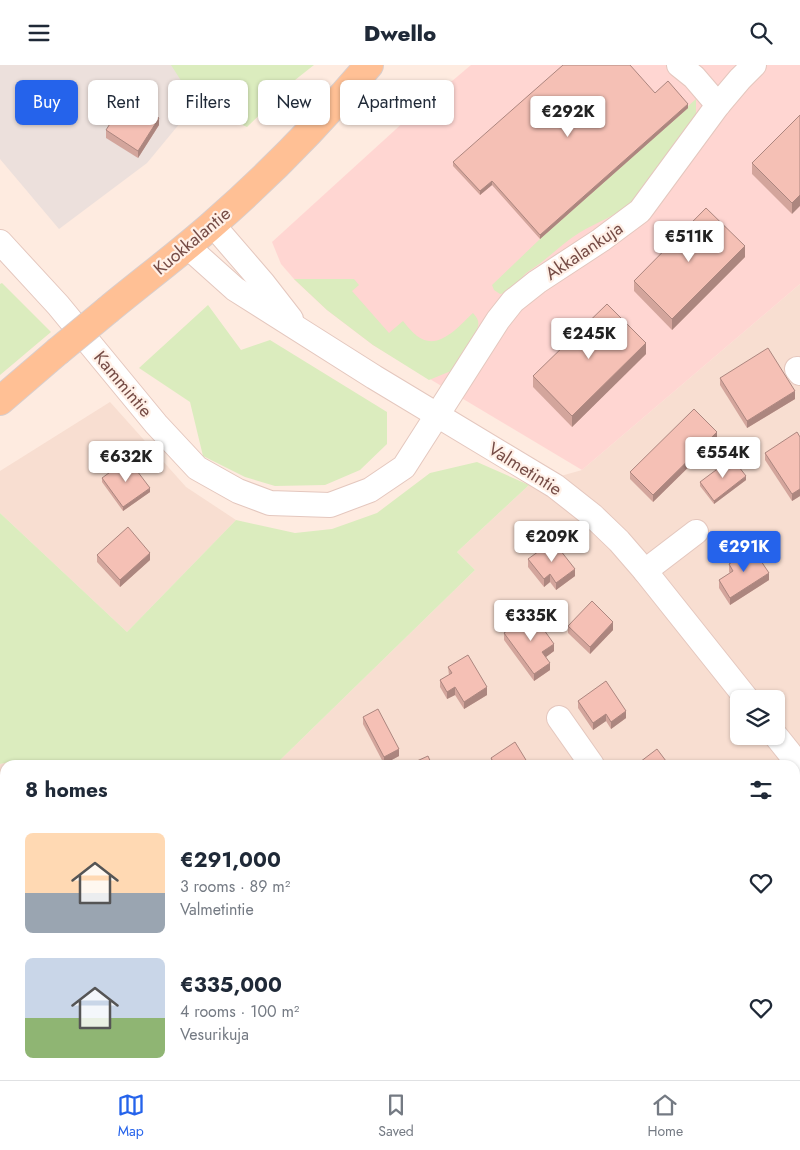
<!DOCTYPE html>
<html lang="en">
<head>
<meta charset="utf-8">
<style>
  :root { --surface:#fff; --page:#f2f2f3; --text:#1f2937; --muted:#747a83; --line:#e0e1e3; --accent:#2563eb }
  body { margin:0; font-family:Jost,sans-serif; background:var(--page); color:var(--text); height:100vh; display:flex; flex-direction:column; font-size:19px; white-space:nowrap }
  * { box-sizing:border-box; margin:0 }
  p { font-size:16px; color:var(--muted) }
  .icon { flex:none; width:28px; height:28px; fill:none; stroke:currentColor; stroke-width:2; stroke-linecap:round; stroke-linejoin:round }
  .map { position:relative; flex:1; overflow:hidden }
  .side { position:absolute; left:0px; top:695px; width:800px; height:320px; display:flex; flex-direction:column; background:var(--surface); border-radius:15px 15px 0 0; box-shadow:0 1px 4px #0004 }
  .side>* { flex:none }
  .guide { position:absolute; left:15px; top:15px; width:500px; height:45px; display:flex; gap:10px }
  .buttons { position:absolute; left:730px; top:625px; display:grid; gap:10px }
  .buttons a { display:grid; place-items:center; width:55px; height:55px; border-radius:8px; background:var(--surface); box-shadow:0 1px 4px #0004; font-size:25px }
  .price { position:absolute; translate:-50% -42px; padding:0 11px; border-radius:5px; background:#fff; color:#222; font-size:16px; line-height:32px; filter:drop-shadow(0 1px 2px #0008) }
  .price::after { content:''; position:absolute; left:50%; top:30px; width:15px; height:11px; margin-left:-8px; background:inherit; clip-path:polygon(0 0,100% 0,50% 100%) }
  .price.on { background:var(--accent); color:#fff }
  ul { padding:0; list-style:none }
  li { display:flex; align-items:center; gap:15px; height:125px; padding:0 25px }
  li span { display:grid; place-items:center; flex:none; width:140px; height:100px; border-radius:8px; color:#555 }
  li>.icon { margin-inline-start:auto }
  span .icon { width:60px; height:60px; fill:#fffc; stroke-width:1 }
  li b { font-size:21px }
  h2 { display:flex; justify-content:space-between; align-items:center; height:60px; padding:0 25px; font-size:21px }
  .tag { padding:0 18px; border-radius:8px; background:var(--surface); box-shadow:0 1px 4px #0004; font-size:18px; line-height:45px }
  .tag.on { background:var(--accent); color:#fff }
  header { display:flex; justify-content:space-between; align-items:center; height:65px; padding:0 25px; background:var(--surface); font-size:22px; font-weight:800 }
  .dock { display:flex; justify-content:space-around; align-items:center; height:70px; border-top:1px solid var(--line); background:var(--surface); font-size:14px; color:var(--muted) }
  .dock a { display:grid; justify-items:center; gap:2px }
  .dock .on { color:var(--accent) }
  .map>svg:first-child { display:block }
  .residential { fill:#f8ded1; fill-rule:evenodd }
  .commercial { fill:#ffd6d2 }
  .industrial { fill:#ece0dc }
  .green { fill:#dbecbe }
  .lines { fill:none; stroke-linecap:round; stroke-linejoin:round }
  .minor-casing { stroke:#e4c7be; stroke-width:26 }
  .major-casing { stroke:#d9cdcb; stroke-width:30 }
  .minor { stroke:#fff; stroke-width:24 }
  .major { stroke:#ffc095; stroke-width:28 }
  .major-bridge-casing { stroke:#d9cdcb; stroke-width:30; stroke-linecap:butt }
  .major-bridge { stroke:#ffc095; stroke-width:28 }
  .wall { fill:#d3a59c }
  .shaded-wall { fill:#ac867f }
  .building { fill:#f5c0b5; stroke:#ac867f }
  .labels { text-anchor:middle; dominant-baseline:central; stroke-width:4.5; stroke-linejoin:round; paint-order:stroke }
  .street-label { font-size:18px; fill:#764c46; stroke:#fff0e7 }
</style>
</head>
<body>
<header><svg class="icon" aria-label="menu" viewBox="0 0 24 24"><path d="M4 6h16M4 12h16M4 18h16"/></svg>Dwello<svg class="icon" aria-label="search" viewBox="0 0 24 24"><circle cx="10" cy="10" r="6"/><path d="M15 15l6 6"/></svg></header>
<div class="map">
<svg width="800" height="1015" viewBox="0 0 800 1015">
  <rect width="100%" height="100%" fill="#feebe0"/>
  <g class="residential">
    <path d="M800,219V845L795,847V700H275L475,505L457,487L529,420L582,405ZM739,634H776V671H739Z"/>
    <polygon points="110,337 186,422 236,455 127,567 0,448 0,406"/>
    <polygon points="14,696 19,700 5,700 5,835 0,840 0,699"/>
    <polygon points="5,962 5,1010 626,1010 623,1015 0,1015 0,966"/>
  </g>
  <polygon class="commercial" points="471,0 800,0 800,219 582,405 373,280 327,245 294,214 281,199 272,177 406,55"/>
  <polygon class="industrial" points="0,0 228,0 147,98 59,164 0,94"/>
  <g class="green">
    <polygon points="171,0 314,0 295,15 247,62 196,39"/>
    <path d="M696,34V52L632,137C616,151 597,157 579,168C561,179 547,195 529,206C518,213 516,228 500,229L494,225L492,220L540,174Z"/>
    <path d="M294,214H354L359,220L352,226L389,268L403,256C407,261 412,267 417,271C438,287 458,262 473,248C479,255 480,258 476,267L451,306L429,315L373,280L327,245Z"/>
    <polygon points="2,218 51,267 0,310 0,219"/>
    <polygon points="208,240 241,285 270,275 387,347 387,379 360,405 325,420 275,421 245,412 203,391 190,337 139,303"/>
    <polygon points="477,397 529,420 457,487 475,505 275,700 19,700 14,696 0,699 0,448 127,567 236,455 295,468 332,464 377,448 430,408"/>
    <polygon points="5,835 5,961 0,966 0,840"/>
    <polygon points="800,919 800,1015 688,1015 693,1010 795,1010 795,921"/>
  </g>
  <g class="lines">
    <g class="minor-casing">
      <g id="minor">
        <polyline points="679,0 694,12 718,40"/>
        <polyline points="213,160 263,218 291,254"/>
        <polyline points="0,177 58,240 156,359 197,403 238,426 270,438 330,440 370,425 404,402 498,255 513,236 537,217 601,175 640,146 718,40 740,14 754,0"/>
        <polyline points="187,181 235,224 374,312 555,421 593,451 619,476 645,506 747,634"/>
        <polyline points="797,304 800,308"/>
        <polyline points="645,506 696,467"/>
        <polyline points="559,653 592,700"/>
        <polyline points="776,671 800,701"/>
        <polyline points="795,878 800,876"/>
        <polyline points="428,1010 429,1015"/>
        <polyline points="287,1015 305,1010"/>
        <polyline points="658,1015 661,1010"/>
      </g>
    </g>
    <g class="major-casing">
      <g id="major">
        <path d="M109,244C143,216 179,189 212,160C268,111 321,57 369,0"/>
        <polyline points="0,336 57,287"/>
      </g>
    </g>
    <use href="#minor" class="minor"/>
    <use href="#major" class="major"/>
    <g class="major-bridge-casing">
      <polyline id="major-bridge" points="57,287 109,244"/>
    </g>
    <use href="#major-bridge" class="major-bridge"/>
  </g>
  <g class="wall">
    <polygon points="655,28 688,43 540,174 492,120 480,130 453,101 453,97"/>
    <polygon points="800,50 792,149 752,109 752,98"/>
    <polygon points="159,60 138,93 106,73 106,65"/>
    <polygon points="745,192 672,265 634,226 634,216"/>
    <polygon points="646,289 572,362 533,322 533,311"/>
    <polygon points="720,313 795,334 747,363 720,320"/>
    <polygon points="800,372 800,431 792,436 765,395 765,388"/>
    <polygon points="717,374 653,437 630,414 630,407"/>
    <polygon points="102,413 150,427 123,446 102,417"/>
    <polygon points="746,415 714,439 700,421 700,417"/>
    <polygon points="97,490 150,495 120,522 97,497"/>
    <polygon points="528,494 575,511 556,525 550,517 544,522 528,502"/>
    <polygon points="729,499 769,515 730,540 719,523 719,515 730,508 729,507"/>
    <polygon points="568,561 613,565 590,589 568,568"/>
    <polygon points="504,568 554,586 546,592 550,605 534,616 504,575"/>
    <polygon points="448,602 487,630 464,644 455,630 447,634 440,622 440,615 449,610"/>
    <polygon points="578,636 626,653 611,664 606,656 593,665 578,643"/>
    <polygon points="363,652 399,691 384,699 363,659"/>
    <polygon points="491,693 529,700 491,700"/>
    <polygon points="462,1010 548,1010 548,1015 463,1015"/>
  </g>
  <g class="shaded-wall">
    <polygon points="688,39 688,43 540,174 540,170"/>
    <polygon points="159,53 159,60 138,93 138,86"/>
    <polygon points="492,116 492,120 480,130 480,126"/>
    <polygon points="800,130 800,141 792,149 792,138"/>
    <polygon points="745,181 745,192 672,265 672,254"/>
    <polygon points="646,278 646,289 572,362 572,351"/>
    <polygon points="795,326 795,334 747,363 747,356"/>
    <polygon points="717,367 717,374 653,437 653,430"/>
    <polygon points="746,411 746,415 714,439 714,436"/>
    <polygon points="150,423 150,427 123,446 123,442"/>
    <polygon points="800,424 800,431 792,436 792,429"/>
    <polygon points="150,488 150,495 120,522 120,515"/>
    <polygon points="575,504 575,511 556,525 556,518"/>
    <polygon points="769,508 769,515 730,540 730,533"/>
    <polygon points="550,509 550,517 544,522 544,514"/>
    <polygon points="613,557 613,565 590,589 590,582"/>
    <polygon points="554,579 554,586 542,595 542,587"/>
    <polygon points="550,598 550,605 534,616 534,609"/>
    <polygon points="455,622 455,630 447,634 447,627"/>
    <polygon points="487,622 487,630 464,644 464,637"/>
    <polygon points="626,646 626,653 611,664 611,657"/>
    <polygon points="606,649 606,656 593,665 593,658"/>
    <polygon points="399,684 399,691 384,699 384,692"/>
    <polygon points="5,770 5,777 0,783 0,776"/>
    <polygon points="543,1010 548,1010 548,1015 524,1015"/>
  </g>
  <g class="building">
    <polygon points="563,0 630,0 655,28 668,16 688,39 540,170 492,116 480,126 453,97"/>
    <polygon points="127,32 159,53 138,86 106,65"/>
    <polygon points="800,50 800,130 792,138 752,98"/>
    <polygon points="706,143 745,181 672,254 634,216"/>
    <polygon points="607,239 646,278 572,351 533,311"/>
    <polygon points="768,283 795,326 747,356 720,313"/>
    <polygon points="694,344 717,367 653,430 630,407"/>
    <polygon points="797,367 800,372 800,424 792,429 765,388"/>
    <polygon points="732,393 746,411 714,436 700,417"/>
    <polygon points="128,394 150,423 123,442 102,413"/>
    <polygon points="128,462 150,488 120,515 97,490"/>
    <polygon points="553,476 575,504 556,518 550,509 544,514 528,494"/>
    <polygon points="753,484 769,508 730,533 719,515 733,506 729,499"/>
    <polygon points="592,536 613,557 590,582 568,561"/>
    <polygon points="532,548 554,579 542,587 550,598 534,609 504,568"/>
    <polygon points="468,590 487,622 464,637 455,622 447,627 440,615 452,608 448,602"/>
    <polygon points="606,616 626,646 611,657 606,649 593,658 578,636"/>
    <polygon points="378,644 399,684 384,692 363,652"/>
    <polygon points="515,677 529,700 495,700 491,693"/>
    <polygon points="657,684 669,700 636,700"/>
    <polygon points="428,691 432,700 408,700"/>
    <polygon points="3,723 5,725 5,770 0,776 0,727"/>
    <polygon points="466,1010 543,1010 524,1015 467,1015"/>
    <polygon points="10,1012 11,1015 1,1015"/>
  </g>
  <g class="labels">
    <g class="street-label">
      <text transform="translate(192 176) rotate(-40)">Kuokkalantie</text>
      <text transform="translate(584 186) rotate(-34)">Akkalankuja</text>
      <text transform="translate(123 319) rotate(50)">Kammintie</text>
      <text transform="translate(525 404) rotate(32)">Valmetintie</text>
    </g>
  </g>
</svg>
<div class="buttons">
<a><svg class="icon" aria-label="layers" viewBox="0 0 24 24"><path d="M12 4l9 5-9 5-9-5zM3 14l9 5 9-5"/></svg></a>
</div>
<b class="price" style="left:568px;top:73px">€292K</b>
<b class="price" style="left:689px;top:198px">€511K</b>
<b class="price" style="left:589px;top:295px">€245K</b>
<b class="price" style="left:723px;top:414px">€554K</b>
<b class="price" style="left:126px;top:418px">€632K</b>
<b class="price" style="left:552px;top:498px">€209K</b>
<b class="price on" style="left:744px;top:508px">€291K</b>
<b class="price" style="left:531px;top:577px">€335K</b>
<div class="guide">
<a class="tag on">Buy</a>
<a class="tag">Rent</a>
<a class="tag">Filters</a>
<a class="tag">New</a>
<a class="tag">Apartment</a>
</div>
<section class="side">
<h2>8 homes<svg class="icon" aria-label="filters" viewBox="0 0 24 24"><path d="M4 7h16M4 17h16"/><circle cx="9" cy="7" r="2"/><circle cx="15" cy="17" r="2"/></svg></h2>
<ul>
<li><span style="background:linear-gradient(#ffd9b3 60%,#9aa5b1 0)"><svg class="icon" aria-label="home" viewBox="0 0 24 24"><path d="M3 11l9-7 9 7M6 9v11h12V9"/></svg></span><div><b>€291,000</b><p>3 rooms · 89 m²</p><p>Valmetintie</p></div><svg class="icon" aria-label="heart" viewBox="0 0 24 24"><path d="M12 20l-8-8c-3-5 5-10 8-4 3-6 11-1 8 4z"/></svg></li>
<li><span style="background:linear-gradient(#c9d6e8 60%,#8fb573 0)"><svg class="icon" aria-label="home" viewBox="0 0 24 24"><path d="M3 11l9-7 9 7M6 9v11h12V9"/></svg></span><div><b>€335,000</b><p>4 rooms · 100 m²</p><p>Vesurikuja</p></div><svg class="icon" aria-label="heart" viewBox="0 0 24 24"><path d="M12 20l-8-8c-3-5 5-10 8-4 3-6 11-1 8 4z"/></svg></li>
</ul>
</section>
</div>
<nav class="dock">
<a class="on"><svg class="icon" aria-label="map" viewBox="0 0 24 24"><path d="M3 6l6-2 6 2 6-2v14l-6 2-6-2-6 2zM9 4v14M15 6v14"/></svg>Map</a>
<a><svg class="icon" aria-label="saved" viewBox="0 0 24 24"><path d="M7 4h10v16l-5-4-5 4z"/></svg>Saved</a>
<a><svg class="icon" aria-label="home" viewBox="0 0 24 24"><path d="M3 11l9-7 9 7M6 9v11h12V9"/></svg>Home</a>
</nav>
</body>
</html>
